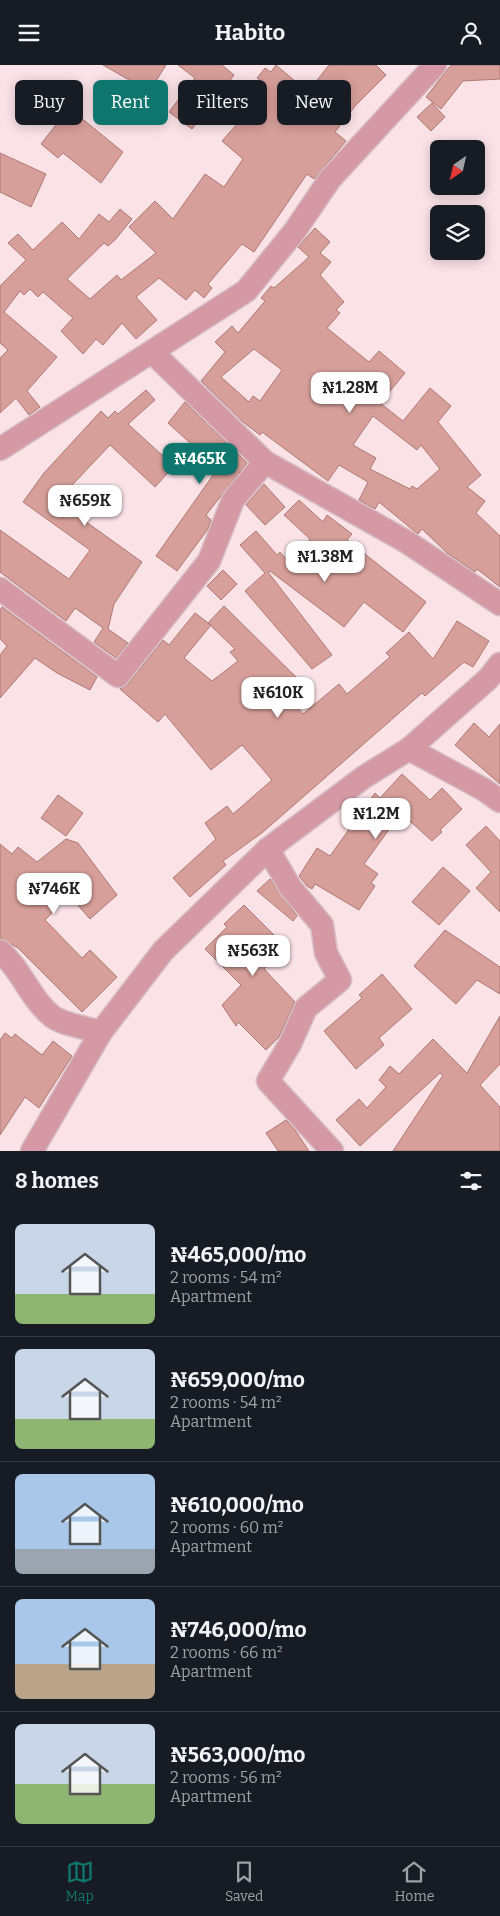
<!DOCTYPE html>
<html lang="en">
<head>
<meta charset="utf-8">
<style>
  :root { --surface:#171b24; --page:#242831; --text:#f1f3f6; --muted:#9ea1a6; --line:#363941; --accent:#0f766e }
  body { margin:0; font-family:Bitter,serif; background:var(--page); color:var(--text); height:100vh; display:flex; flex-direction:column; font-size:19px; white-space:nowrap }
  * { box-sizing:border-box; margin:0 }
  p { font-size:16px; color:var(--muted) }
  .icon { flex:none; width:28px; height:28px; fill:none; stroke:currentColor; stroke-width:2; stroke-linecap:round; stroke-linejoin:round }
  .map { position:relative; height:1086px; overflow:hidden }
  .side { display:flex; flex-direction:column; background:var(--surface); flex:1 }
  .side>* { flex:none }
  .top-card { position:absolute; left:15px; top:15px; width:470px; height:45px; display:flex; gap:10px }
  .needle { width:32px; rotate:214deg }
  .controls { position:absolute; left:430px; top:75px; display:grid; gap:10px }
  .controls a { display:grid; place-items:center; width:55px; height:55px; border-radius:8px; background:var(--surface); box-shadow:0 2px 12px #0003; font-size:25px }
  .price { position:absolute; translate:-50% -42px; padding:0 11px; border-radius:10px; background:#fff; color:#222; font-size:16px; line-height:32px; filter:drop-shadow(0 1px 2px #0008) }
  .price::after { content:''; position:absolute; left:50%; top:30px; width:15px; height:11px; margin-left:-8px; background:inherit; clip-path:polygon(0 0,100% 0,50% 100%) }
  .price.selected { background:var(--accent); color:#fff }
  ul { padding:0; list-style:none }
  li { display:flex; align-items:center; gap:15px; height:125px; padding:0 15px }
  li+li { border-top:1px solid var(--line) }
  li span { display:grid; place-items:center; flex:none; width:140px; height:100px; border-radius:8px; color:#555 }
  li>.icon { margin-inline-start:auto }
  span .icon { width:60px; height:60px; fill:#fffc; stroke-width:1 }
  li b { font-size:21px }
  h2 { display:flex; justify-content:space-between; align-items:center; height:60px; padding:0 15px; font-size:21px }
  .chip { padding:0 18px; border-radius:8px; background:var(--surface); box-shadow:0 2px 12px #0003; font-size:18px; line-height:45px }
  .chip.selected { background:var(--accent); color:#fff }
  header { display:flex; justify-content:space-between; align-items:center; height:65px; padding:0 15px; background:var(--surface); font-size:22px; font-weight:700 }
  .tab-bar { display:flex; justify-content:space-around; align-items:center; height:70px; border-top:1px solid var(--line); background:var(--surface); font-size:14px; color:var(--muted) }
  .tab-bar a { display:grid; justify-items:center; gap:2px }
  .tab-bar .selected { color:var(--accent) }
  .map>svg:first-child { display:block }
  .building { fill:#d79f9a; stroke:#ae7974; fill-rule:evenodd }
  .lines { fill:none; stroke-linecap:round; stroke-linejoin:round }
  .minor-casing { stroke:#d6bfc4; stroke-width:25 }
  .minor { stroke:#d598a5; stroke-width:22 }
</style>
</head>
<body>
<header><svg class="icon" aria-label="menu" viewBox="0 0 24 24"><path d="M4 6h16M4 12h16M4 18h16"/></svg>Habito<svg class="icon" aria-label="person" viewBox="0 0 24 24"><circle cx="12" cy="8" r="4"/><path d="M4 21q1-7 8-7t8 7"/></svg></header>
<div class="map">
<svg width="500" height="1086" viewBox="0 0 500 1086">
  <rect width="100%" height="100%" fill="#fae2e7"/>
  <g class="building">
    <polygon points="103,0 166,0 146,32 135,27 138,20"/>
    <polygon points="178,0 222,0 234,10 192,64 169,47 195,13"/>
    <polygon points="276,0 308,27 329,0 376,0 386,10 355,41 335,67 346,76 341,82 314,114 307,109 254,187 242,179 208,219 212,223 204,233 195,225 186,235 159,213 136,232 157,255 136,274 122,258 103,280 96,274 83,289 61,266 73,253 43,227 38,232 30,224 24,230 20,226 4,247 57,292 27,326 40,342 29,350 16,333 0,348 0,293 8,285 0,278 0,221 26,195 8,178 18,169 33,185 62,157 79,174 99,149 109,157 120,144 132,154 115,175 108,181 104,178 67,214 90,234 117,210 121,215 156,188 129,162 155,136 173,154 205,109 224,122 243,94 222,76 269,23 257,13 265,3 271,7"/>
    <polygon points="451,0 500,0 500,14 463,16 441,44 426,32"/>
    <polygon points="432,38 445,52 431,66 417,52"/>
    <polygon points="69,43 123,87 101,118 63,88 58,93 41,79"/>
    <polygon points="0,88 46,109 31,142 0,127"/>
    <path d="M315,163L330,177L320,188L331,197L320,210L344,237L336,245L340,248L327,263L369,297L379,286L405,308L380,338L403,356L430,323L451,341L438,357L481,410L467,422L485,436L476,448L500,471V522L477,504L475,507L447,488L422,464L418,469L413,465L379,437L375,444L359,435L368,417L339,400L328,416L262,367L260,370L243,357L201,316L225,287L215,277L232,261L238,268L265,236L261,233L271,221L274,223L309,192L298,182ZM254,284L282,305L260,336L253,331L249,337L221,312ZM373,351L417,385L421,380L440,404L417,424L412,421L410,424L370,404L376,393L353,380Z"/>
    <polygon points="146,325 155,335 128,359 174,401 155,422 110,380 57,436 142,497 114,539 108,564 128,578 116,593 94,577 103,563 75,543 66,556 0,507 0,465 69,514 90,485 23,437 44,408 101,346 108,353 115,346 118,349"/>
    <polygon points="185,337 247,398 206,450 211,455 208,464 177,506 156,491 218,403 168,358"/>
    <polygon points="264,419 285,442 265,460 246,440"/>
    <polygon points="299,435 323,457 327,450 352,469 347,475 426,537 403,567 364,537 344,562 270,506 268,507 332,590 312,604 245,526 265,508 240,480 256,466 277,490 280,487 291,500 310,474 284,450"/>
    <polygon points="223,505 237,519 221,535 207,521"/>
    <polygon points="224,541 299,615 284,627 303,649 339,619 347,629 390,592 386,588 409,567 433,594 457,556 489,576 473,602 464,597 425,631 422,628 263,767 223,796 226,800 190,832 173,813 216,774 205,758 227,741 233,749 272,715 242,680 211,705 165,649 158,657 120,624 128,619 163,575 169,580 195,548 211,560 184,593 212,616 238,596 230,587 235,584 208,558"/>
    <polygon points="2,542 97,612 90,625 57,608 35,593 0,633 0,590 7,581 0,574 0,545"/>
    <polygon points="474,658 489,672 500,659 500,719 455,680"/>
    <polygon points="402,709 430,735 442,723 462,744 440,765 442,767 432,776 401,748 364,799 378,809 371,818 375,821 359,845 315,819 312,824 307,821 299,811 317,783 330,791 375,728 380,733"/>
    <polygon points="58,730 83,748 66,771 41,753"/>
    <polygon points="486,761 500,776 500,847 476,823 491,807 466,780"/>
    <polygon points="66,774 78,778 117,830 90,854 69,830 45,855 82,893 90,885 117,912 82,947 18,883 0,873 0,779 12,789 18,782 37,797"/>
    <polygon points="443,802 470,826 439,860 412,837"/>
    <polygon points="270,814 297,851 293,856 257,826"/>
    <polygon points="244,840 286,882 264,904 295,937 279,972 266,985 238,957 236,961 222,940 241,920 205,884 227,862 224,859"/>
    <polygon points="445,865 500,902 500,929 477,915 456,939 414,901"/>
    <polygon points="382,909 412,944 379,973 384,980 356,1004 324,966 362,933 359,930"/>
    <polygon points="500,951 500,999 480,1020 500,1042 500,1086 393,1086 443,1010 440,1008 360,1081 336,1055 359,1034 367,1043 386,1022 379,1015 390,1001 399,1009 433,974 467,1008"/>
    <polygon points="5,968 12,973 15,969 42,990 53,976 72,991 39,1043 25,1032 0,1070 0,975"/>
    <polygon points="286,1055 295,1065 309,1086 278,1086 266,1068"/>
  </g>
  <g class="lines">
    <g class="minor-casing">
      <g id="minor">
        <polyline points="153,288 265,397 407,477 500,539"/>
        <polyline points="0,384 246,226 294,167 330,114 435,0"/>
        <polyline points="0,524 118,611 209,496 233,435 265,397"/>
        <polyline points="409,684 483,724 500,736"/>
        <polyline points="268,784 290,822 322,860 326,888 340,915 306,943 290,979 268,1016 332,1086"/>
        <path d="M0,886C22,905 30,934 53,952C65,960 87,963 101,967"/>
        <polyline points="32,1086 101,967 163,886 268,784 364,712 409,684 488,614 500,599"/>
      </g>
    </g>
    <use href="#minor" class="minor"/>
  </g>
</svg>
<div class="controls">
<a><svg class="needle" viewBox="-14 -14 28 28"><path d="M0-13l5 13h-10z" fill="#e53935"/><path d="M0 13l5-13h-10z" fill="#9ea1a6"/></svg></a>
<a><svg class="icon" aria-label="layers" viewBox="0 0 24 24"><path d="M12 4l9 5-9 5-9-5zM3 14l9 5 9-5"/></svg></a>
</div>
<b class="price" style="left:350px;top:349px">₦1.28M</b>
<b class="price selected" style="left:200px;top:420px">₦465K</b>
<b class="price" style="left:85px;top:462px">₦659K</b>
<b class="price" style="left:325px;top:518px">₦1.38M</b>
<b class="price" style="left:278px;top:654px">₦610K</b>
<b class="price" style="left:376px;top:775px">₦1.2M</b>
<b class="price" style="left:54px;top:850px">₦746K</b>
<b class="price" style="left:253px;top:912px">₦563K</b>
<div class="top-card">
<a class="chip">Buy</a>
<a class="chip selected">Rent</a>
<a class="chip">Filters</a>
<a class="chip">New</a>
</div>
</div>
<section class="side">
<h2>8 homes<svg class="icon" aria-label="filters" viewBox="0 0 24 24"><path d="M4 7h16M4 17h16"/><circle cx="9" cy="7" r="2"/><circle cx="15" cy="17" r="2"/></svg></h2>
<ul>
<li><span style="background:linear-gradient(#c9d6e8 70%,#8fb573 0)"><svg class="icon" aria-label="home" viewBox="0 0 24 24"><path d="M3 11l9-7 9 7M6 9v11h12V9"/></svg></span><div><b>₦465,000/mo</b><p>2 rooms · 54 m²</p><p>Apartment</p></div></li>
<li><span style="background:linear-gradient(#c9d6e8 70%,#8fb573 0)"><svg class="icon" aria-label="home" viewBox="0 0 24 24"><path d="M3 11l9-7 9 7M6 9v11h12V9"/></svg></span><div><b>₦659,000/mo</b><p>2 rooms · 54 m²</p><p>Apartment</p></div></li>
<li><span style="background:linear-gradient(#a9c7e8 75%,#9aa5b1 0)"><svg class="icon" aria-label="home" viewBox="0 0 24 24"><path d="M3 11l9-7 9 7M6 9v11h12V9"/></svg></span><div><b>₦610,000/mo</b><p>2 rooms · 60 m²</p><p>Apartment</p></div></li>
<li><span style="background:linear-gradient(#a9c7e8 65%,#b9a48a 0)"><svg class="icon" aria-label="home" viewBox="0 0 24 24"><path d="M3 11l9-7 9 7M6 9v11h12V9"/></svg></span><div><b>₦746,000/mo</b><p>2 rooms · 66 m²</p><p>Apartment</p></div></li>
<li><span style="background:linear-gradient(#c9d6e8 60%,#8fb573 0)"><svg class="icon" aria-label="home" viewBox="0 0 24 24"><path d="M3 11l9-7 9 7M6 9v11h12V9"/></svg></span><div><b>₦563,000/mo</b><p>2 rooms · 56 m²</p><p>Apartment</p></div></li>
</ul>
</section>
<nav class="tab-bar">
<a class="selected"><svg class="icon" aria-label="map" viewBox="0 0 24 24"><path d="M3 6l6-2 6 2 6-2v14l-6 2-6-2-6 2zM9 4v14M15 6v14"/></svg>Map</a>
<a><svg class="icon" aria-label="saved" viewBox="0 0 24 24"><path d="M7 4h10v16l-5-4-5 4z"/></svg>Saved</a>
<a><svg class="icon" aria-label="home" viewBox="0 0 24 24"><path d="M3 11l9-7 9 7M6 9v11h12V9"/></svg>Home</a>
</nav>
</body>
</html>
